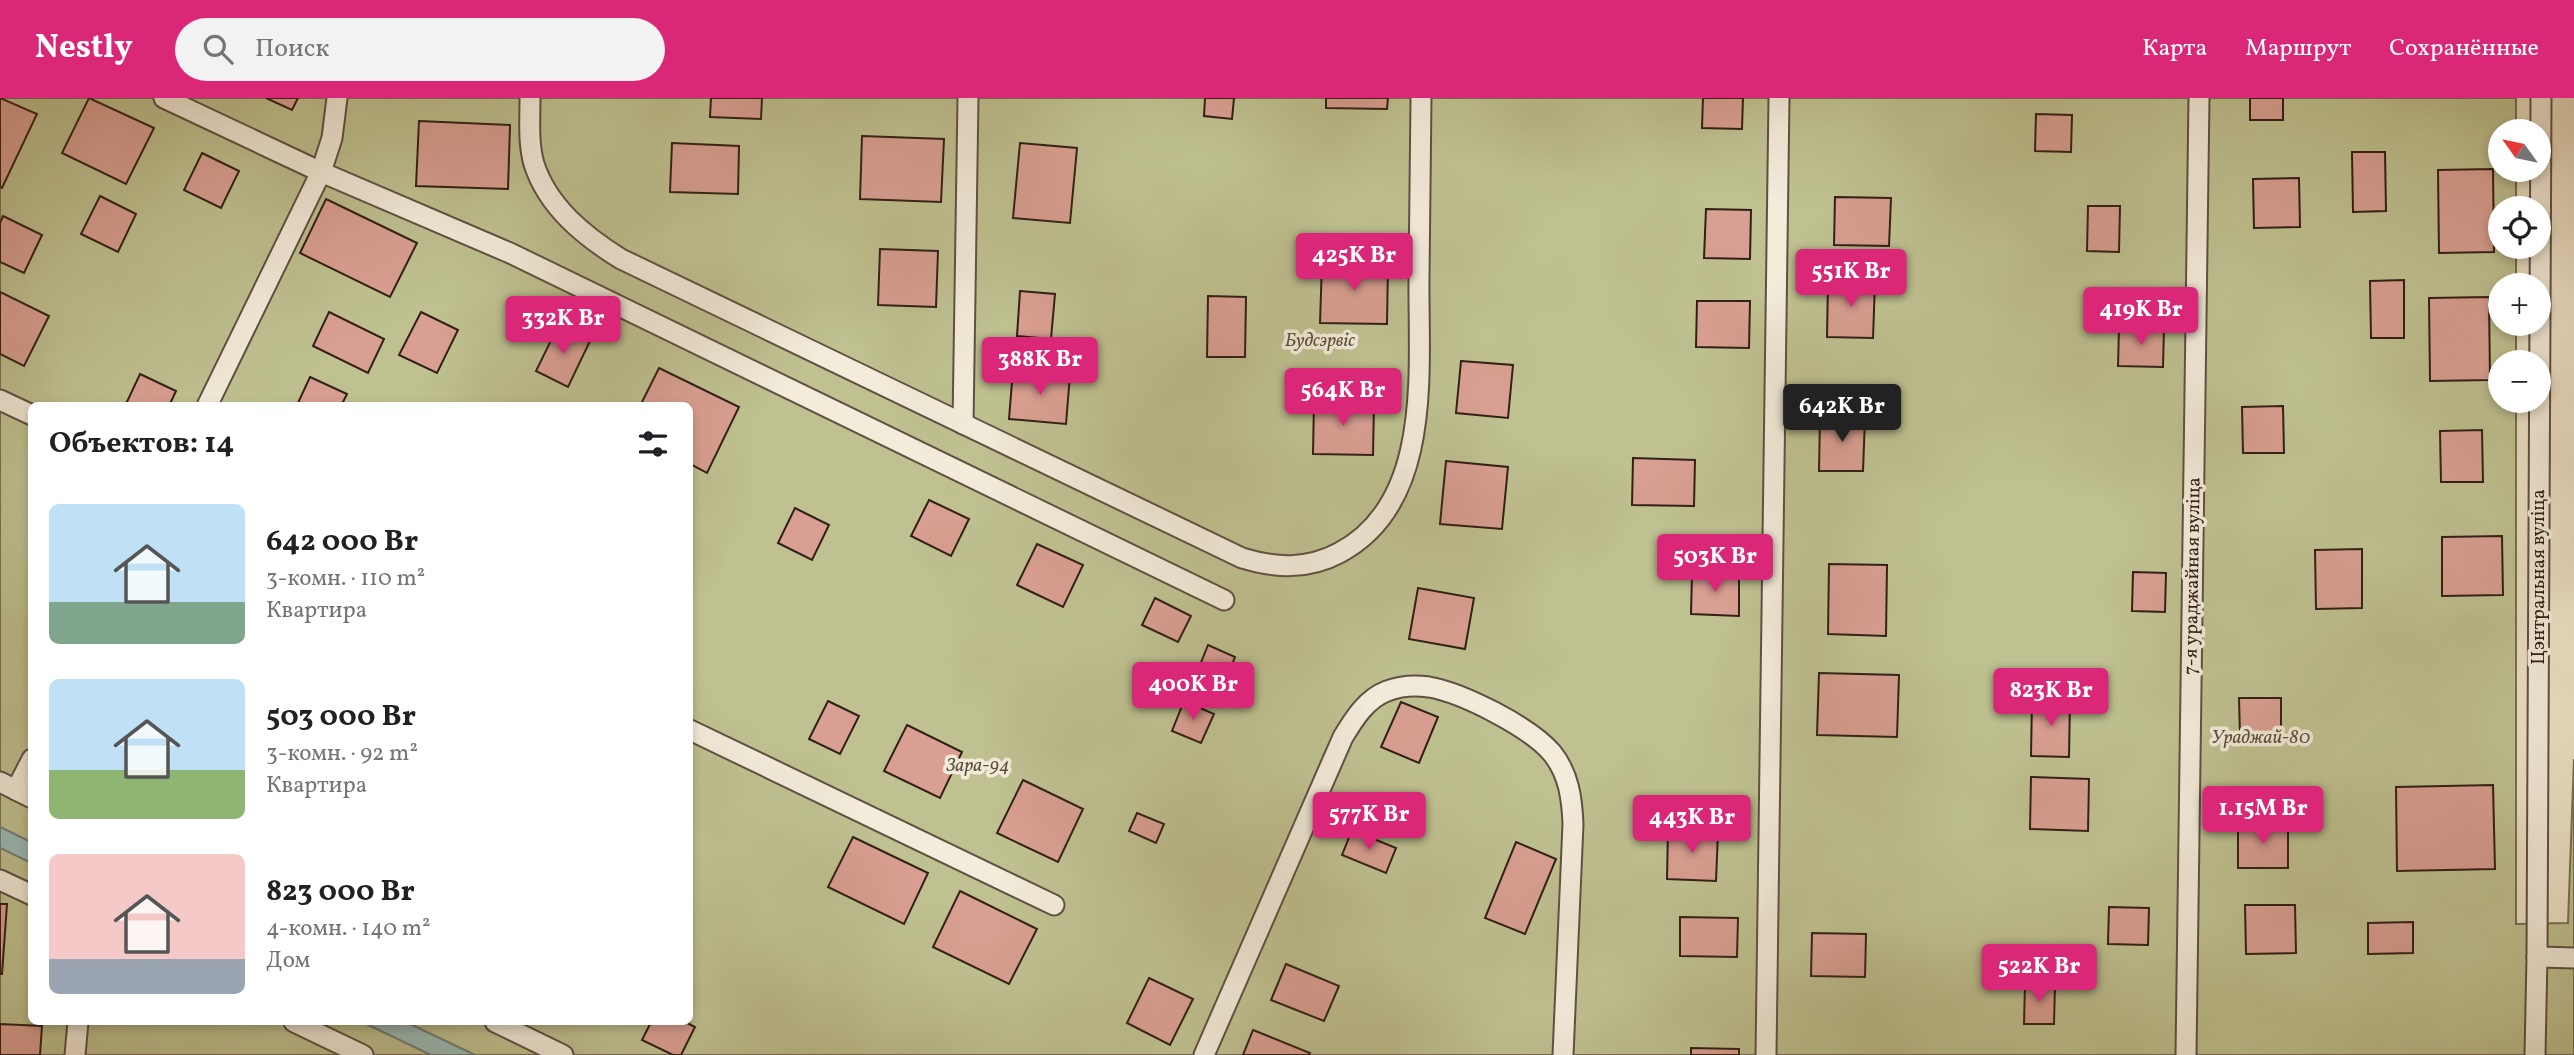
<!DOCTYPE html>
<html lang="ru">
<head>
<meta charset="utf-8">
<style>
  :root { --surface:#fff; --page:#f2f2f2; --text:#202124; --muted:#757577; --accent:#db2777 }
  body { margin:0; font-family:Vollkorn,serif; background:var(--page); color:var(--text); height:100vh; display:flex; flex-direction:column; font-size:26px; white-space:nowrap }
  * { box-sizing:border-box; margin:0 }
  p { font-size:23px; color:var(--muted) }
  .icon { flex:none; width:38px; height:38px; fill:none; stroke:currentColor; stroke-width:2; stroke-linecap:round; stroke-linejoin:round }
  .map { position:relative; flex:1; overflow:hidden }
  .panel { position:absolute; left:28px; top:304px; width:665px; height:623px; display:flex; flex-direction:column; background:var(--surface); border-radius:10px; box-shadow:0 4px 10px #0003 }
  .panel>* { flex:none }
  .needle { width:46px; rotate:303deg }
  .tools { position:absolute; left:2488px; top:21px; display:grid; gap:14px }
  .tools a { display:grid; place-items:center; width:63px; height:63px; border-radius:50%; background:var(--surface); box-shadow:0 4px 10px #0003; font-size:35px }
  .price { position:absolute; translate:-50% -60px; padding:0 16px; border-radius:7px; background:var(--accent); color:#fff; font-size:23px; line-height:46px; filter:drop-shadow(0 2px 4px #0008) }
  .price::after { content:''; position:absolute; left:50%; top:42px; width:21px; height:16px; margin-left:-10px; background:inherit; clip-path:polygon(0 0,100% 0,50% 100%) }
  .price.on { background:#222; color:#fff }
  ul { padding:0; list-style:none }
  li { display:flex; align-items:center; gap:21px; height:175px; padding:0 21px }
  li span { display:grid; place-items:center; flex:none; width:196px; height:140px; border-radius:10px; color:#555 }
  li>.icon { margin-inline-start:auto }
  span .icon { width:84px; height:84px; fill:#fffc; stroke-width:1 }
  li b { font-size:30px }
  h2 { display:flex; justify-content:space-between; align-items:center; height:84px; padding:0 21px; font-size:30px }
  header { display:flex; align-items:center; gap:42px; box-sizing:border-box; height:98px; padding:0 35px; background:var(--accent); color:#fff }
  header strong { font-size:33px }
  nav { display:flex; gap:38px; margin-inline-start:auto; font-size:24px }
  .search { width:490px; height:63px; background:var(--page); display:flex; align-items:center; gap:18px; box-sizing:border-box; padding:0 24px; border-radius:38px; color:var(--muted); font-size:26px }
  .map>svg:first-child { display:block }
  .green { fill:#bfc191; stroke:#787053; stroke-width:2; fill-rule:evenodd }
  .water { fill:#9abdba; stroke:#707e78; stroke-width:2 }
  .building { fill:#d99f92; stroke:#312015; stroke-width:2 }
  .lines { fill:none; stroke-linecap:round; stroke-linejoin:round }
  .lane-casing { stroke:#605042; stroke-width:23 }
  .lane { stroke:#f3ecdb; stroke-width:19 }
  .labels { text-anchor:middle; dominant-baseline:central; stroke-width:7; stroke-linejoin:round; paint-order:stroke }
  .park-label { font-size:19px; font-style:italic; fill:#5c503a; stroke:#f3ecdb }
  .street-label { font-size:19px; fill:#312015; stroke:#f3ecdb }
</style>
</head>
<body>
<header>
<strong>Nestly</strong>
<div class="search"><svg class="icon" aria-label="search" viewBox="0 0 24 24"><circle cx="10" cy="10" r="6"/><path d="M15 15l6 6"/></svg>Поиск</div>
<nav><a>Карта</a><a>Маршрут</a><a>Сохранённые</a></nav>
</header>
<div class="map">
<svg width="2574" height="957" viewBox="0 0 2574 957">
  <rect width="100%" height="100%" fill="#ede2c7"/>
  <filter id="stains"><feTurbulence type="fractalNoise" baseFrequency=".00286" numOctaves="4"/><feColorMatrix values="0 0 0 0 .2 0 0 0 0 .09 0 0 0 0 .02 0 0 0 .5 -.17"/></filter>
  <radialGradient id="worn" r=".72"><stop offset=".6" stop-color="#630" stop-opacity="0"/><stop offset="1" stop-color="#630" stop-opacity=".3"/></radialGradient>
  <path class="green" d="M0,0H2516V33H2501V72H2516V110H2501V149H2516V187H2501V226H2516V264H2501V303H2516V826L2568,825L2574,661V957H0ZM32,308H690V924H32Z"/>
  <g class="water">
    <polygon points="0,729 31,744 31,765 0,750"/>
    <polygon points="362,924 406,924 475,957 431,957"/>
  </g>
  <g class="building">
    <polygon points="0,0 37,16 2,90 0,89"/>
    <polygon points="89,0 154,30 126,86 62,55"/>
    <polygon points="266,0 298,0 292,12"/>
    <polygon points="711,0 762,0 761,21 710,19"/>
    <polygon points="1205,0 1234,0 1232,21 1204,18"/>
    <polygon points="1326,0 1388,0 1387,11 1326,10"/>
    <polygon points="1703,0 1743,0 1742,31 1702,30"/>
    <rect x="2250" y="0" width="33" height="22"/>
    <polygon points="2036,16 2072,17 2071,54 2035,53"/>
    <polygon points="419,23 510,27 508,91 416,88"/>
    <polygon points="862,38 944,41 941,104 860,101"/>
    <polygon points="672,45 739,48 738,96 670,94"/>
    <polygon points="1020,45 1077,50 1070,125 1013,120"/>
    <polygon points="2352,54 2385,54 2386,113 2353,114"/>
    <polygon points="202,55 239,73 221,110 184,92"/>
    <polygon points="2493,71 2494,154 2439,155 2438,72"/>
    <polygon points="2299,80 2300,129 2254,130 2253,81"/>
    <polygon points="100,98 136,116 118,154 81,136"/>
    <polygon points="1835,99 1891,100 1889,148 1834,147"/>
    <polygon points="326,101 417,145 390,199 300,155"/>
    <polygon points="2088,108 2120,108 2119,154 2087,153"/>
    <polygon points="1706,111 1751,112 1750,161 1704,160"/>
    <polygon points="3,118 42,137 24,175 0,164 0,125"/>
    <polygon points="880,151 938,153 936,209 878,207"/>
    <polygon points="1322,164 1388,165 1387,226 1320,225"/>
    <polygon points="2404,182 2404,240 2371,240 2370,183"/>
    <polygon points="1828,183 1875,184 1873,240 1827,239"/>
    <polygon points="1020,193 1055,196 1051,241 1017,238"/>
    <polygon points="0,194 49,218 24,268 0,256"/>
    <polygon points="1208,198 1246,199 1245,259 1207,259"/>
    <polygon points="2489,199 2490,282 2430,283 2429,200"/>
    <polygon points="1697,203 1750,203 1749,250 1696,249"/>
    <polygon points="329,214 384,241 368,275 313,248"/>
    <polygon points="421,214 458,232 437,275 399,257"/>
    <polygon points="558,228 590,243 568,289 536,273"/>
    <polygon points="2119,229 2164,230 2163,269 2118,268"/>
    <polygon points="1461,263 1513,267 1508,320 1456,315"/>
    <polygon points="659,270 739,309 707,375 690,366 690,308 640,308"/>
    <polygon points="1013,272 1070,277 1066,326 1009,321"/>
    <polygon points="140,276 176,293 169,308 125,308"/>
    <polygon points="310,279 347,296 341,308 297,307"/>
    <polygon points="1314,303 1374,305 1373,357 1313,356"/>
    <polygon points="2283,308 2284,355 2243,355 2242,309"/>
    <polygon points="1820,319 1865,320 1863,373 1819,373"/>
    <polygon points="2482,332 2483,384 2441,384 2440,333"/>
    <polygon points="1633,360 1695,362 1694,408 1632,407"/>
    <polygon points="1446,363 1508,369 1502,431 1440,426"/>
    <polygon points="929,402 969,421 951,458 911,438"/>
    <polygon points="795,410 829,427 812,462 778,445"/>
    <polygon points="2502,438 2503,497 2442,498 2442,439"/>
    <polygon points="1037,446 1083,467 1063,509 1017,487"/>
    <polygon points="2362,451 2362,510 2316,511 2315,452"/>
    <polygon points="1829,466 1887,467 1886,538 1828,536"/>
    <polygon points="2133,474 2166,475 2165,514 2132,513"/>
    <polygon points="1692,475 1739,476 1739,518 1691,516"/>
    <polygon points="1418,490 1474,500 1465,551 1409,541"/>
    <polygon points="1155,500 1191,518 1178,544 1142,527"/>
    <polygon points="1208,547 1235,559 1221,594 1194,582"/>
    <polygon points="1819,575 1899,577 1897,639 1817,637"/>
    <polygon points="2239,600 2281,600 2281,637 2240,638"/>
    <polygon points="2032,601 2070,601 2069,659 2031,658"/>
    <polygon points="828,603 859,618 840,656 809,641"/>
    <polygon points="1184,603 1214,616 1201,645 1172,633"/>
    <polygon points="1401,604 1438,619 1419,665 1381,649"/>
    <polygon points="907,627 962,654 940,700 884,673"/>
    <polygon points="2031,679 2089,681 2088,733 2030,731"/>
    <polygon points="1023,682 1083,711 1058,764 997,735"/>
    <polygon points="2493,687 2495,771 2397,773 2396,689"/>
    <polygon points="1137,715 1164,726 1156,745 1129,733"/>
    <polygon points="2288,725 2288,770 2238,770 2238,726"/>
    <polygon points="1352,732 1396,750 1386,775 1342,757"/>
    <polygon points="1668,732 1718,734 1716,783 1667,781"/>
    <polygon points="853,739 928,775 904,826 828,789"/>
    <polygon points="1516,744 1556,761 1525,836 1485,820"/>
    <polygon points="960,793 1037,831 1009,886 933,849"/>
    <polygon points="0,806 7,806 2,876 0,876"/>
    <polygon points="2245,807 2295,807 2296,855 2246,856"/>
    <polygon points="2109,809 2149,810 2148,847 2108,846"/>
    <polygon points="1680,819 1738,820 1737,859 1680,858"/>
    <polygon points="2413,824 2413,855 2368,856 2368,825"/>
    <polygon points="1812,835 1866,836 1865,879 1811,878"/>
    <polygon points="1286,866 1339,888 1324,923 1271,902"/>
    <polygon points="1149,880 1193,901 1170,947 1127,925"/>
    <polygon points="2025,886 2055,887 2054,926 2024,926"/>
    <polygon points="651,924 685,924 695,929 681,957 673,957 642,942"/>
    <polygon points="0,926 42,928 40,957 0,957"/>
    <polygon points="1253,932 1310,955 1309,957 1243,957"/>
    <polygon points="1691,950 1739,951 1739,957 1691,957"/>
  </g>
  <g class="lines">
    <g class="lane-casing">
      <g id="lane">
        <polyline points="164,0 321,74 510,155 1224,502"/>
        <path d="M530,0C530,22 528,45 534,66C548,109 584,138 621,161L1242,460C1275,470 1307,472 1339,455C1434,405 1418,271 1419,180C1420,120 1420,60 1421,0"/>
        <polyline points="0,302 32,317"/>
        <polyline points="207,308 321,74 332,40 337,0"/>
        <polyline points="963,326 968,0"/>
        <polyline points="690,632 1054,807"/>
        <polyline points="32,661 16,692 32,700"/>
        <polyline points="0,684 16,692"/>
        <polyline points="0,782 32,797"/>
        <polyline points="2537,859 2574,860"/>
        <polyline points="294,924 363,957"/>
        <polyline points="495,924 563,957"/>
        <polyline points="75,957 78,924"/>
        <path d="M1204,957L1343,639C1354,621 1366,601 1387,593C1400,588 1415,587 1429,589C1463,595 1530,629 1552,655C1569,676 1572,701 1573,726L1563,957"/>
        <polyline points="1766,957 1779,0"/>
        <polyline points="2186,957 2199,0"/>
        <polyline points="2535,957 2537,859 2541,0"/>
      </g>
    </g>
    <use href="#lane" class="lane"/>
  </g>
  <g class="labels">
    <g class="park-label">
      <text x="1320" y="243">Будсэрвіс</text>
      <text x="2261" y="640">Ураджай-80</text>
      <text x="978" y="668">Зара-94</text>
    </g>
    <g class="street-label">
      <text transform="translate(2193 478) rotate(-89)">7-я ураджайная вуліца</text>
      <text transform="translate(2539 479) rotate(-90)">Цэнтральная вуліца</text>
    </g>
  </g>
  <rect width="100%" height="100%" filter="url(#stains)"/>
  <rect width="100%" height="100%" fill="url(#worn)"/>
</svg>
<div class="tools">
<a><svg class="needle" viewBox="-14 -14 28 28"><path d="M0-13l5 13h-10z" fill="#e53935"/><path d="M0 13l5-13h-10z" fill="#757577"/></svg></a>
<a><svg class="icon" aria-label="locate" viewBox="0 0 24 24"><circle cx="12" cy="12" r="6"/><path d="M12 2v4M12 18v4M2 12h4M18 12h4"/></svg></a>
<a>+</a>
<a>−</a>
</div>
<b class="price" style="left:1354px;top:195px">425K Br</b>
<b class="price" style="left:1851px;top:211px">551K Br</b>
<b class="price" style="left:2141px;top:249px">419K Br</b>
<b class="price" style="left:563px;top:258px">332K Br</b>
<b class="price" style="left:1040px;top:299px">388K Br</b>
<b class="price" style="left:1343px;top:330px">564K Br</b>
<b class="price on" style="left:1842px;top:346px">642K Br</b>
<b class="price" style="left:1715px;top:496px">503K Br</b>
<b class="price" style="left:1193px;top:624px">400K Br</b>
<b class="price" style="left:2051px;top:630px">823K Br</b>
<b class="price" style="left:2263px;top:748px">1.15M Br</b>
<b class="price" style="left:1369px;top:754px">577K Br</b>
<b class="price" style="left:1692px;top:757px">443K Br</b>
<b class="price" style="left:2039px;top:906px">522K Br</b>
<section class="panel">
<h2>Объектов: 14<svg class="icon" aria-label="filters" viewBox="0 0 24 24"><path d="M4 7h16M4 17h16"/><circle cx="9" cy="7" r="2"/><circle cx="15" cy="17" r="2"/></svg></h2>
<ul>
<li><span style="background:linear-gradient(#bfe0f5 70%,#7fa58c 0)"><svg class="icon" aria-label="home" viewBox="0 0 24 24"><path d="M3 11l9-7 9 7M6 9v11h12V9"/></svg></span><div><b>642 000 Br</b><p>3-комн. · 110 m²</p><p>Квартира</p></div></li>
<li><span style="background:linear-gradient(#bfe0f5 65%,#8fb573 0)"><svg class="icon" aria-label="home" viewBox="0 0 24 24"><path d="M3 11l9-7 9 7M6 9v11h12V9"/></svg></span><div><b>503 000 Br</b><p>3-комн. · 92 m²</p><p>Квартира</p></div></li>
<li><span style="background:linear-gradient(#f6c9c9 75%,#9aa5b1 0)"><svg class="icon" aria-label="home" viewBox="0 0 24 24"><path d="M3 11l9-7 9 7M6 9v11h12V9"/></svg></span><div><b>823 000 Br</b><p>4-комн. · 140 m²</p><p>Дом</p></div></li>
</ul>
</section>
</div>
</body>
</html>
